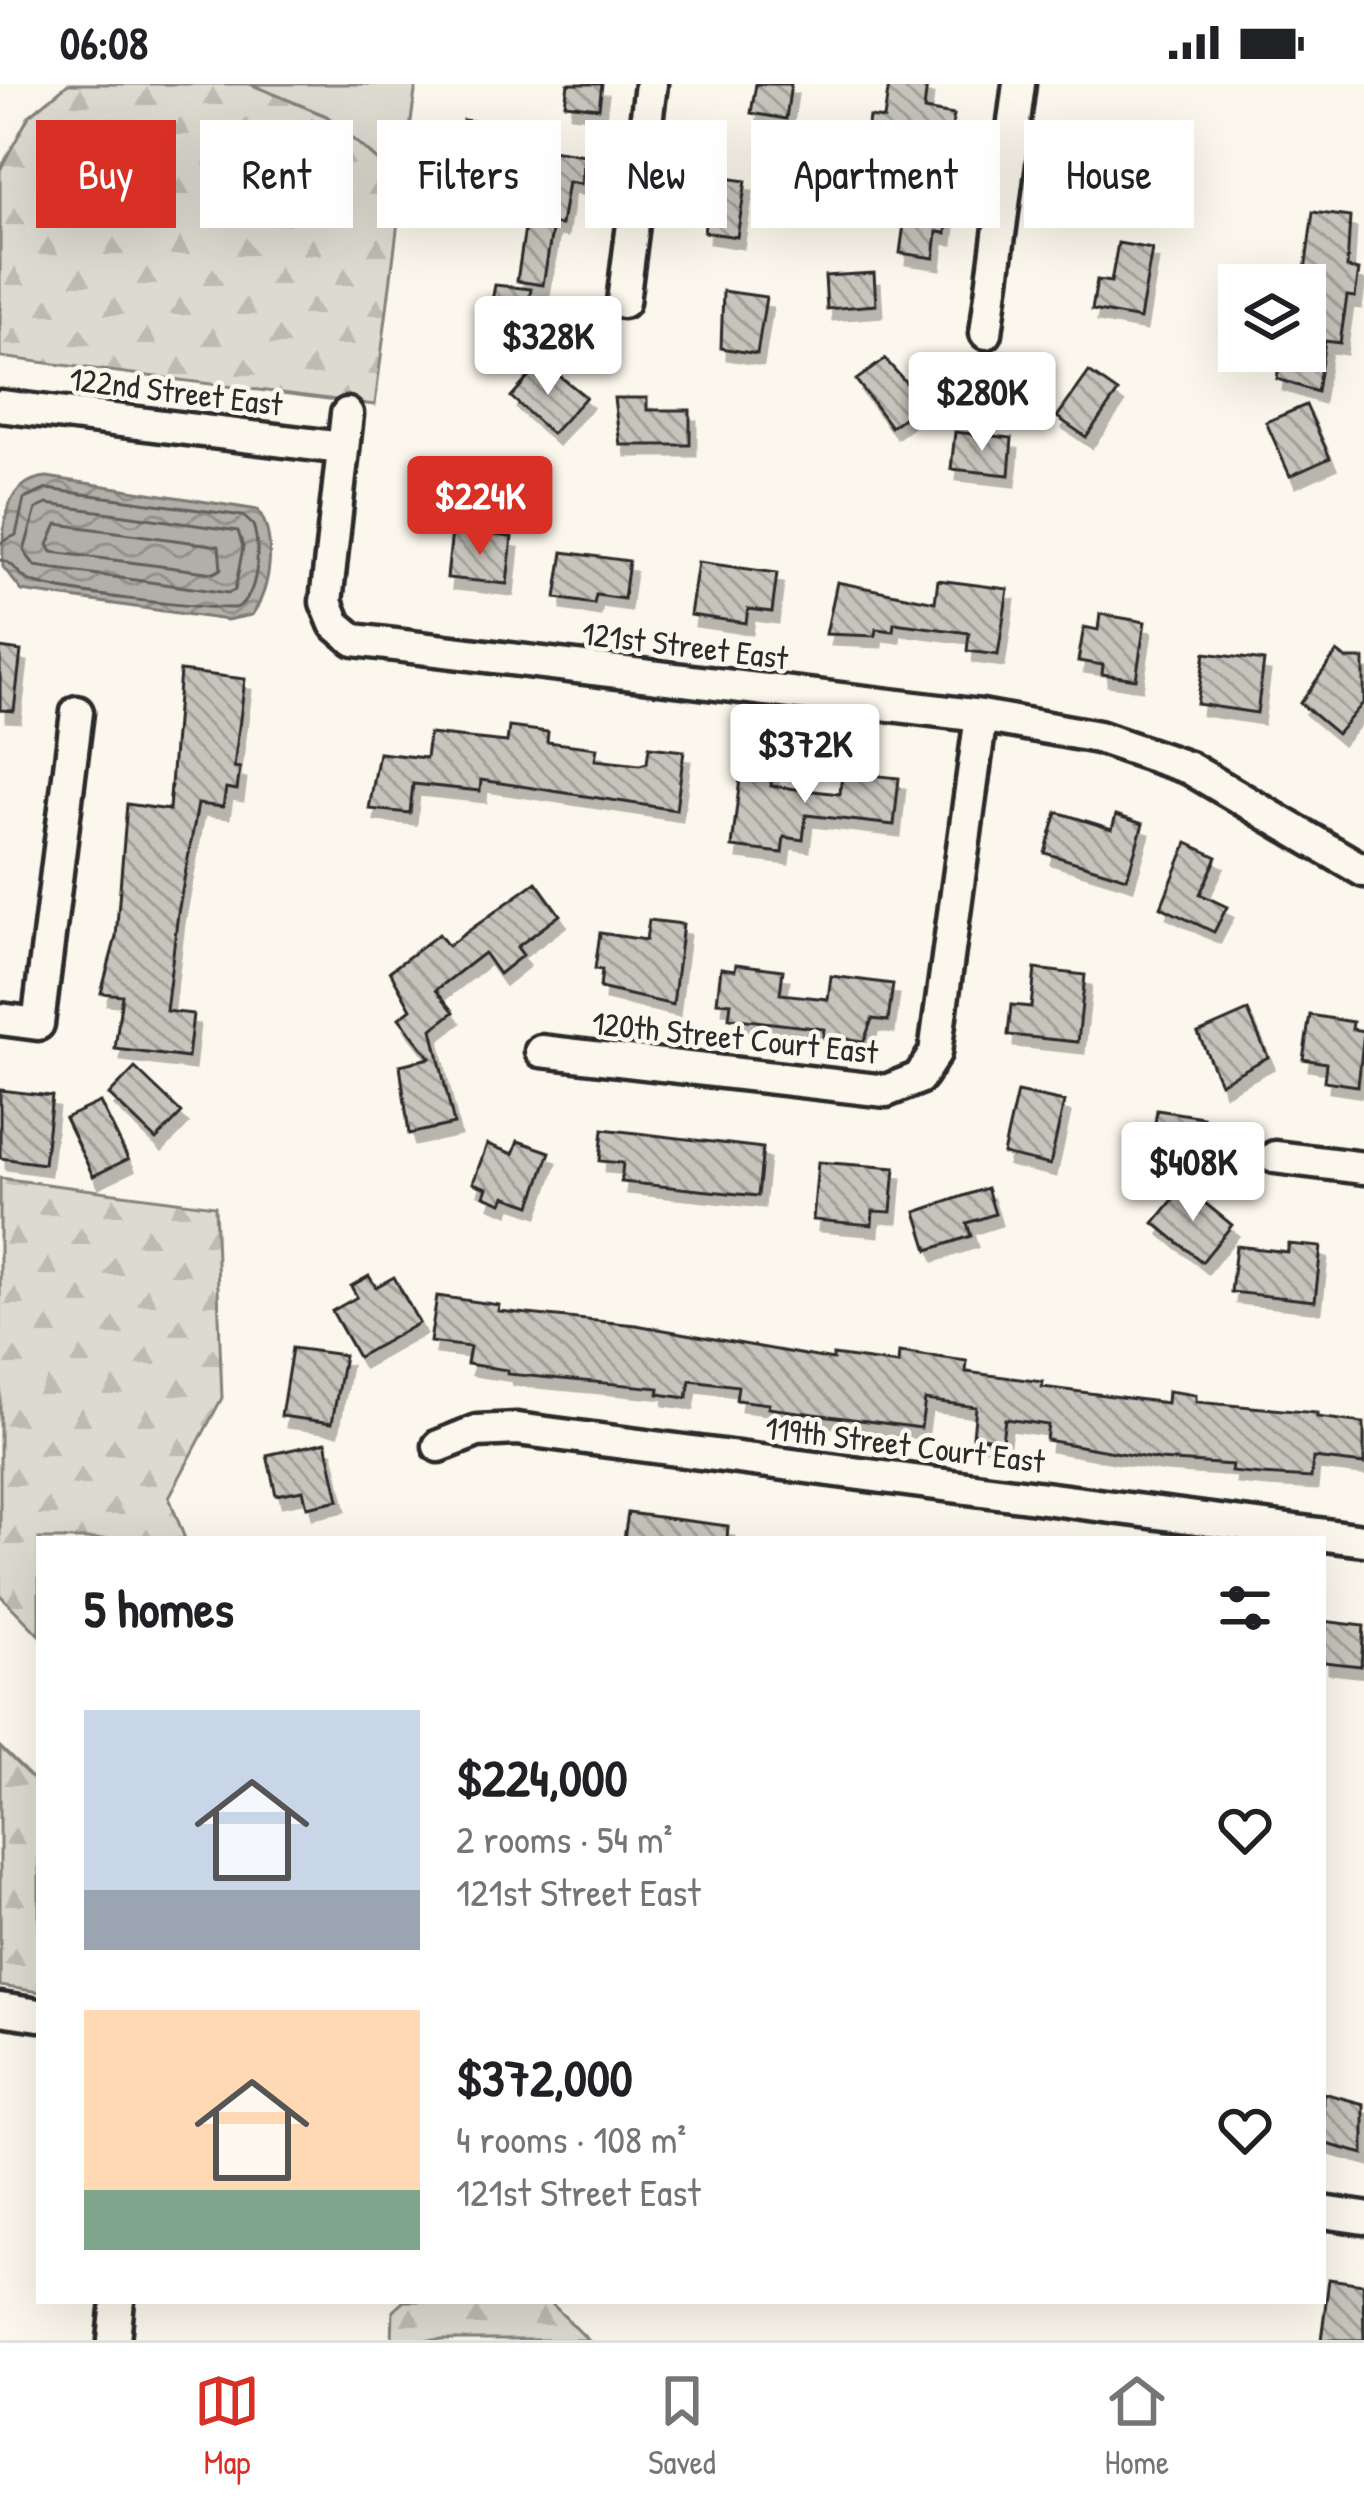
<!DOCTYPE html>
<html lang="en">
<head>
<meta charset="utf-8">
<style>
  :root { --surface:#fff; --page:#f2f2f2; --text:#202124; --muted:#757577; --line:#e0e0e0; --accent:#d93025 }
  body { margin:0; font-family:"Patrick Hand",sans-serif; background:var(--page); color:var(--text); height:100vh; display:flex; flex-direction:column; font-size:45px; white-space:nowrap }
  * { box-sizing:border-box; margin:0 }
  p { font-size:39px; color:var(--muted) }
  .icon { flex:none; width:66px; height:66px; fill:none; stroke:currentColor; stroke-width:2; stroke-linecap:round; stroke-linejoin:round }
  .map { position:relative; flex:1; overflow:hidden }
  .details { position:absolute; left:36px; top:1452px; width:1290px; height:768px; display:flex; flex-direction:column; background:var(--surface); border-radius:0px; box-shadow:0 12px 48px #0002 }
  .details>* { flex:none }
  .banner { position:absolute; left:36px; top:36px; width:1293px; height:108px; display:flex; gap:24px }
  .buttons { position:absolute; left:1218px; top:180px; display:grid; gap:24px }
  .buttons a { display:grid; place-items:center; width:108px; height:108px; border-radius:0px; background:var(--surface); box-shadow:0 12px 48px #0002; font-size:60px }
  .price { position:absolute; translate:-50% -102px; padding:0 27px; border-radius:12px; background:#fff; color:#222; font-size:39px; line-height:78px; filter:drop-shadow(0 3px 6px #0008) }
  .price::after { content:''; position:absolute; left:50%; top:72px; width:36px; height:27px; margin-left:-18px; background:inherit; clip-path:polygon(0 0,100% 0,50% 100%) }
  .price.on { background:var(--accent); color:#fff }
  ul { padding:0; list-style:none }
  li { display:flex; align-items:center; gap:36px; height:300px; padding:0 48px }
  li span { display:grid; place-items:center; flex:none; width:336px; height:240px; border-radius:0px; color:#555 }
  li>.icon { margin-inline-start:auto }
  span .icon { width:144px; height:144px; fill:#fffc; stroke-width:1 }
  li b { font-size:51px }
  h2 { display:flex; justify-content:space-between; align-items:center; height:144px; padding:0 48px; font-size:51px }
  .tag { padding:0 42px; border-radius:0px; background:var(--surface); box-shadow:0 12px 48px #0002; font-size:42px; line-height:108px }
  .tag.on { background:var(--accent); color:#fff }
  .status { display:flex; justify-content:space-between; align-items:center; height:84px; padding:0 60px; background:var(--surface); direction:ltr }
  .status svg { height:33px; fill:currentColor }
  .tab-bar { display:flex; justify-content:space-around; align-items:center; height:168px; border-top:3px solid var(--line); background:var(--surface); font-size:33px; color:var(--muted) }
  .tab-bar a { display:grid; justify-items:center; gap:6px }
  .tab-bar .on { color:var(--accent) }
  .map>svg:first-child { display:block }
  .green { fill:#dddad0; stroke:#84827e; stroke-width:3 }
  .forest { fill:url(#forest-firs); stroke:#84827e; stroke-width:3 }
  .water { fill:url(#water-waves); stroke:#7b7a75; stroke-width:3 }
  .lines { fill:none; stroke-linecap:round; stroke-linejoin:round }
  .shore { stroke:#61605d; stroke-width:3 }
  .building { fill:url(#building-back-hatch); stroke:#2b2b2b; stroke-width:3; filter:url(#shadow) }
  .minor-casing { stroke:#2b2b2b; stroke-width:39 }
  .minor { stroke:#fbf7ec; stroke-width:30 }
  .labels { text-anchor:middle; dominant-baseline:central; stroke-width:9; stroke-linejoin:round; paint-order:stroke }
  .street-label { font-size:33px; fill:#2b2b2b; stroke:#fbf7ec }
</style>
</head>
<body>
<div class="status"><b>06:08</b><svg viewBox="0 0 49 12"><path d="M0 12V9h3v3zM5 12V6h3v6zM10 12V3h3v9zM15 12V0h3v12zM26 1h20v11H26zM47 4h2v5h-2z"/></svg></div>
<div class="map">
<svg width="1364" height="2256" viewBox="0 0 1364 2256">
  <defs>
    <pattern id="forest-firs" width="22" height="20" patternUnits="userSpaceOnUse" patternTransform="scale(3)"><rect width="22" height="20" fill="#dddad0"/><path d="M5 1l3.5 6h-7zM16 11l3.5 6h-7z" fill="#bebbb3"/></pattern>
    <pattern id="water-waves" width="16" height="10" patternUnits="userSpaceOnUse" patternTransform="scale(3)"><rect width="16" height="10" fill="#b1afa7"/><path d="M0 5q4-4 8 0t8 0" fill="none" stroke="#908f88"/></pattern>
    <pattern id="building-back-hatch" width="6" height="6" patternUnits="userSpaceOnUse" patternTransform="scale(3)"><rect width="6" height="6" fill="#c7c4bc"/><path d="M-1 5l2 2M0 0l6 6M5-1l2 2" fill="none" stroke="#a29f99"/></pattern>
    <filter id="shadow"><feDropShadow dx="6" dy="11" stdDeviation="0" flood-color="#0004"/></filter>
  </defs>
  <rect width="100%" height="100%" fill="#fbf7ec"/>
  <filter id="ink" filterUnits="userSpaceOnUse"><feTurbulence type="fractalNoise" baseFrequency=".00833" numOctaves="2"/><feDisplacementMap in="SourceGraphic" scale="24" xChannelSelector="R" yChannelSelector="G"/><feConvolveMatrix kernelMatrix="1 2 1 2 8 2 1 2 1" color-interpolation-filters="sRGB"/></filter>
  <g filter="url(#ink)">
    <polygon class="green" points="250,0 416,0 403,98 327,32"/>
    <g class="forest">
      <polygon points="68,0 250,0 326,32 403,98 375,321 0,273 0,86 29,32"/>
      <polygon points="0,1094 215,1122 222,1314 169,1413 185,1455 39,1455 39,1551 0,1511"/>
      <polygon points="0,1663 39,1701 39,1908 0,1902"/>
      <polygon points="404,2217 549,2217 588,2256 392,2256 393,2227"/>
    </g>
    <path class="water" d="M47,393L258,426C277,454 271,504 252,531L227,536L22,507L3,483C2,445 2,397 47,393Z"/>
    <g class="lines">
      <g class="shore">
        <polygon points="47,420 238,447 243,463 235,506 228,509 35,482 24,467 36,425"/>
        <polygon points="57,440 219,462 221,485 214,489 52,468 48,461"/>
        <path d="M0,459L16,451L24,415L47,405L243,432L253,441C261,463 259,513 236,524C202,525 59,509 30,497C16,491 16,478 0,476"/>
      </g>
    </g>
    <g class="building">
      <polygon points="568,0 602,0 599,24 565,20"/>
      <polygon points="756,0 791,0 786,35 751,29"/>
      <polygon points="889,0 927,0 924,26 954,31 948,68 878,57 873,93 836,88 841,50 866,54 869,33 884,35"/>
      <polygon points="463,36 500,40 497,66 461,63"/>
      <polygon points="537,64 585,71 581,100 568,98 561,141 553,140 543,201 517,197"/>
      <polygon points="712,92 746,97 737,153 704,148"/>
      <polygon points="908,111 950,117 946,149 937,148 934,174 900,169"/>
      <polygon points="1313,128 1350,133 1347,184 1359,186 1355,213 1347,212 1340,259 1325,257 1317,308 1277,295 1281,267 1305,267 1303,201"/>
      <polygon points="1118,159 1152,165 1140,235 1092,226 1097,196 1111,198"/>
      <polygon points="874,189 876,221 827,225 825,192"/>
      <polygon points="495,201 531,205 527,228 491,222"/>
      <polygon points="723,207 766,213 757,270 721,264"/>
      <polygon points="885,275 924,319 891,343 856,296"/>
      <polygon points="542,278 586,313 552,350 511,313"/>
      <polygon points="1089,288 1118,308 1086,353 1057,333"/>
      <polygon points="614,314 647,314 647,326 690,326 690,361 620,361"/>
      <polygon points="1306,321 1330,374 1290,392 1266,338"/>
      <polygon points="955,348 1012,354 1009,391 951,385"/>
      <polygon points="452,447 512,453 507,500 447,494"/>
      <polygon points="563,468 629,477 624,515 596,511 594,520 556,514"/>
      <polygon points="698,478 777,489 772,528 748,525 746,539 690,531"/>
      <polygon points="938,496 1008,505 998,571 967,567 969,549 894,539 893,547 876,545 875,552 826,550 837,498 935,518"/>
      <polygon points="1100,530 1145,538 1136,595 1102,590 1103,581 1078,577 1084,543 1098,546"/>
      <polygon points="0,564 21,567 14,627 0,626"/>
      <polygon points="1337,568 1346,575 1364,575 1364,618 1337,650 1300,619"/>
      <polygon points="1205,569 1264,577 1257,629 1197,620"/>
      <polygon points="180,587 245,595 234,683 240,684 237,706 226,704 223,723 198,720 178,829 166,927 193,930 188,974 115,965 122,911 101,909 116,853 127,720 169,726"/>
      <polygon points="509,643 548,648 547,658 597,664 595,676 640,681 647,679 649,663 684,667 676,726 481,696 480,707 413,700 410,729 369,725 379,669 426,674 429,650 507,658"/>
      <polygon points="742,677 773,681 771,702 840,710 842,688 899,694 894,741 806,731 803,756 784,753 782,769 732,763"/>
      <polygon points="1057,728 1112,745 1116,731 1143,740 1127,794 1045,769"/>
      <polygon points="1187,759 1217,773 1200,810 1227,823 1214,848 1161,823"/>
      <polygon points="536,798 560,831 517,863 523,871 499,890 484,869 436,906 454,928 432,945 454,1040 409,1050 400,981 430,974 399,934 411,925 390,887 439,850 448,862"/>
      <polygon points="649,836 683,840 673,921 600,904 602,886 595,885 600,849 646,856"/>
      <polygon points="736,880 783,886 780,910 828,915 831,892 893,900 888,937 872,935 864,957 823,952 824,945 729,934 731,919 717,918 721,884 735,886"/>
      <polygon points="1035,885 1085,891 1078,958 1008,951 1011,921 1031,923"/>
      <polygon points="1248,927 1268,973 1220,999 1198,949"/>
      <polygon points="1310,931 1353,938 1352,945 1364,947 1358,1002 1324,997 1326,979 1303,975"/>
      <polygon points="135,984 182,1029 156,1056 109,1011"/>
      <polygon points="0,1006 52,1012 44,1080 0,1074"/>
      <polygon points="1017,1008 1064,1018 1050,1081 1003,1070"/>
      <polygon points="100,1018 128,1075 93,1092 65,1034"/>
      <polygon points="1157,1026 1203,1033 1199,1062 1190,1061 1187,1085 1149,1079"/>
      <polygon points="603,1045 763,1064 758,1112 621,1098 623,1079 600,1077"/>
      <polygon points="518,1057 550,1068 531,1121 505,1112 502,1119 484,1112 487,1104 473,1099 487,1060 513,1070"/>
      <polygon points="818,1078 895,1084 891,1128 873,1127 872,1141 813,1136"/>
      <polygon points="1184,1102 1232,1141 1202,1178 1154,1139"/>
      <polygon points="987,1104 995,1130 967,1139 971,1152 928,1166 916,1128"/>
      <polygon points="1288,1160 1321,1163 1315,1217 1231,1208 1236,1162 1288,1168"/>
      <polygon points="369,1192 376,1203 394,1193 419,1239 358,1273 332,1227 357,1213 351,1202"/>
      <polygon points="437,1212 499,1221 498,1227 636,1241 833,1276 833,1271 898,1280 899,1268 967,1277 966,1288 1043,1298 1042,1303 1167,1319 1168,1307 1196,1311 1196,1318 1317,1329 1317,1333 1364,1339 1364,1380 1313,1374 1311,1394 1261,1391 1231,1388 1232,1381 1159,1376 1046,1356 1048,1341 1005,1335 1002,1356 973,1352 976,1323 925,1316 921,1344 768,1324 769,1320 736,1316 738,1302 690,1296 687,1314 658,1310 659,1304 507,1290 507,1286 467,1280 470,1263 430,1258"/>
      <polygon points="292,1264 344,1271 332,1339 281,1332"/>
      <polygon points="326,1358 339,1416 307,1423 303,1406 276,1411 267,1371"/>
      <polygon points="628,1429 728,1442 727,1455 624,1455"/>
      <polygon points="1323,1537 1364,1542 1361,1582 1323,1578"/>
      <polygon points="1323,2009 1364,2020 1364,2070 1323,2059"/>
      <polygon points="1329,2195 1363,2200 1364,2256 1321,2256"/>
    </g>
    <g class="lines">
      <g class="minor-casing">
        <g id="minor">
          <polyline points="623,218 651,0"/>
          <polyline points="986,249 1019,0"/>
          <polyline points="0,322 342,364"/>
          <polyline points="347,330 326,518 335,540 354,556 981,632 1098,653 1189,684 1364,787"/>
          <polyline points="0,935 38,940 77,628"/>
          <polyline points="541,967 886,1007 919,994 935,969 981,632"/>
          <polyline points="1275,1073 1364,1084"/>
          <polyline points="439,1362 477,1347 517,1345 1364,1456"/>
          <polyline points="0,1925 39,1931"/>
          <polyline points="1323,2128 1364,2134"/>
          <polyline points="114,2256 118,2217"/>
        </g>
      </g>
      <use href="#minor" class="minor"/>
    </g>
  </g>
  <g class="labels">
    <g class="street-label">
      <text transform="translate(176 307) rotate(7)">122nd Street East</text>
      <text transform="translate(685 561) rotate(7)">121st Street East</text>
      <text transform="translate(735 953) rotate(6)">120th Street Court East</text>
      <text transform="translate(905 1360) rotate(7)">119th Street Court East</text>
    </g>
  </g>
</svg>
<div class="buttons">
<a><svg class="icon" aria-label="layers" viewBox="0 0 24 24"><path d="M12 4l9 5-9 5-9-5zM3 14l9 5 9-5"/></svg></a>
</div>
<b class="price" style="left:548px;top:314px">$328K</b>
<b class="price" style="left:982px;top:370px">$280K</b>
<b class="price on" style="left:480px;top:474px">$224K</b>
<b class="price" style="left:805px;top:722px">$372K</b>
<b class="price" style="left:1193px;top:1140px">$408K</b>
<div class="banner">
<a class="tag on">Buy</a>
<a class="tag">Rent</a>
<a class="tag">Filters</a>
<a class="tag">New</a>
<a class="tag">Apartment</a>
<a class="tag">House</a>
</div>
<section class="details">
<h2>5 homes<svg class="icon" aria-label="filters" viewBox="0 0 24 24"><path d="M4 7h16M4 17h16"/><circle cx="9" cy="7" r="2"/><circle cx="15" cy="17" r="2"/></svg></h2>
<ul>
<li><span style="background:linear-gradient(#c9d6e8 75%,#9aa5b1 0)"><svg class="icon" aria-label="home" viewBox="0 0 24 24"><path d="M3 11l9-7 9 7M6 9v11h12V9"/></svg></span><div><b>$224,000</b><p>2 rooms · 54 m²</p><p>121st Street East</p></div><svg class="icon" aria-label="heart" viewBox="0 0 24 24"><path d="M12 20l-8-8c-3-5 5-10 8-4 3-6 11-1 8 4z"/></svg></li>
<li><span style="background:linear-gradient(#ffd9b3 75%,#7fa58c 0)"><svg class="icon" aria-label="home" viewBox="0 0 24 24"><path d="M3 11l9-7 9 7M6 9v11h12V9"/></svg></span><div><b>$372,000</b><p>4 rooms · 108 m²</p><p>121st Street East</p></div><svg class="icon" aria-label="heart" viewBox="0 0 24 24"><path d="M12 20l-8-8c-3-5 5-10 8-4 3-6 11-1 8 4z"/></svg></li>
</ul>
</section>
</div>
<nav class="tab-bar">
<a class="on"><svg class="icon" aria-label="map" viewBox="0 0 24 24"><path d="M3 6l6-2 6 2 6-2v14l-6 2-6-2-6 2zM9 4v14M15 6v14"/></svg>Map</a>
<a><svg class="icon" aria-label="saved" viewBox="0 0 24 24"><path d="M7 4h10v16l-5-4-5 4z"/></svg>Saved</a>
<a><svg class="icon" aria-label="home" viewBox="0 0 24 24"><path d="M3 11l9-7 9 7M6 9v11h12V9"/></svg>Home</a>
</nav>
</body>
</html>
